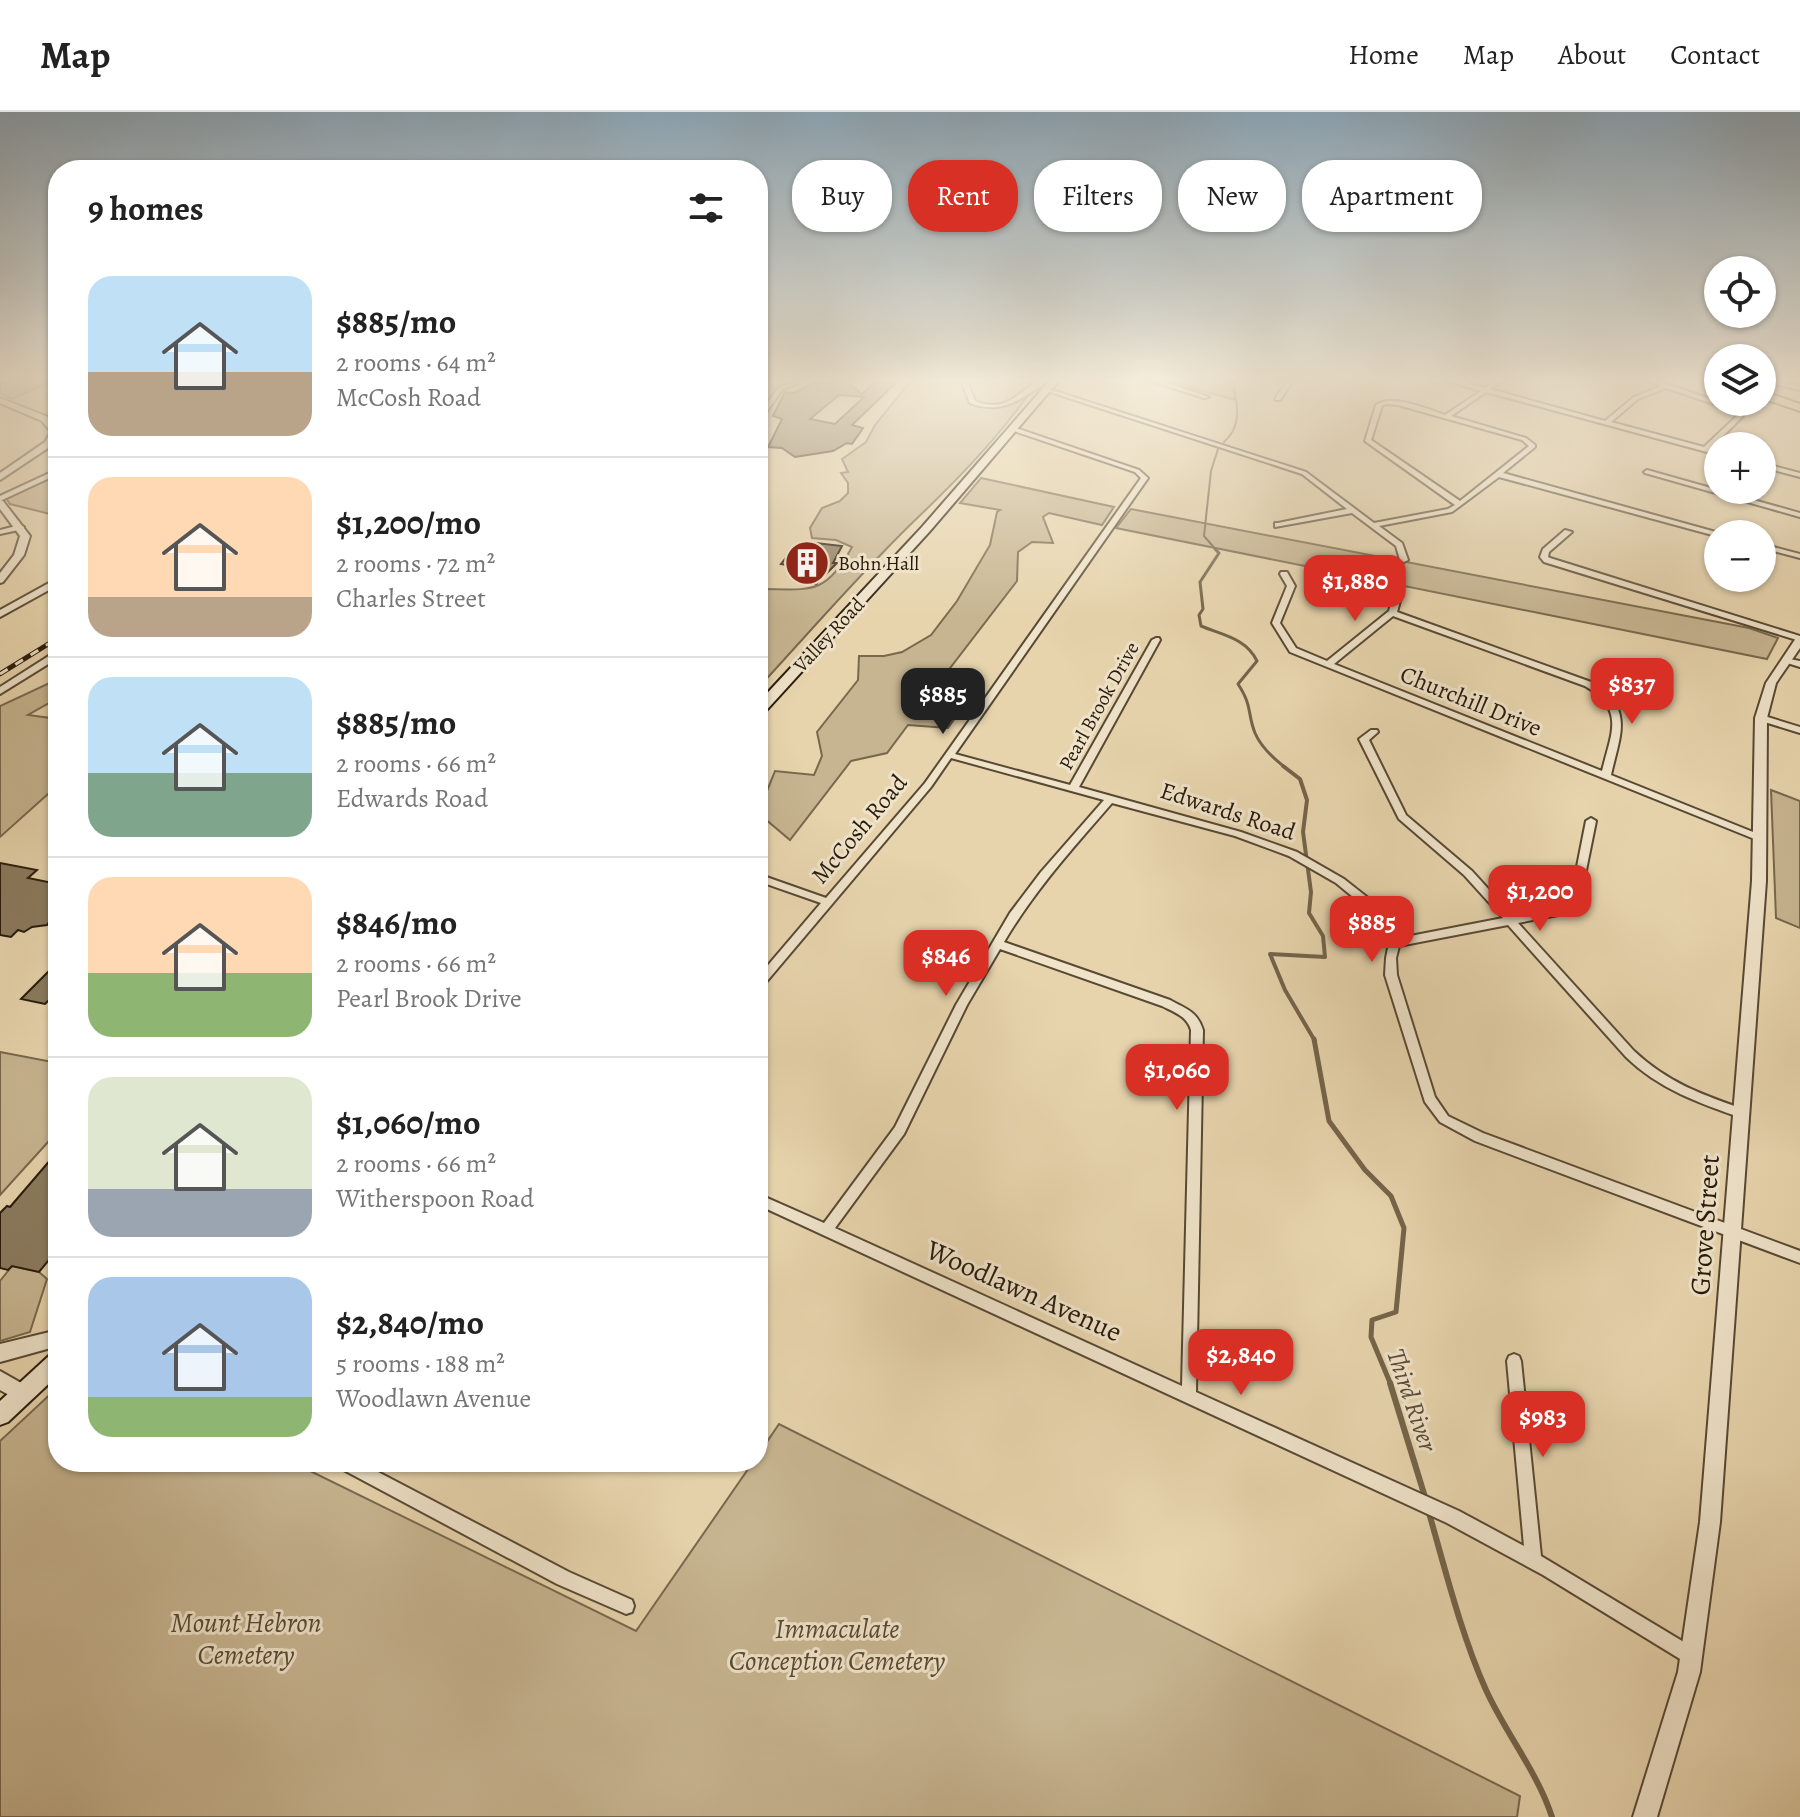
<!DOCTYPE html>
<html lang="en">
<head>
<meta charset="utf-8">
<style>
  :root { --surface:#fff; --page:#f6f6f6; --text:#222; --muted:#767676; --line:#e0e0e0; --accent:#d93025 }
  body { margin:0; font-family:Alegreya,serif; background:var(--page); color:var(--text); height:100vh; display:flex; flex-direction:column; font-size:30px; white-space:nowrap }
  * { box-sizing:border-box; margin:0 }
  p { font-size:26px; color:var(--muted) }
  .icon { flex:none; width:44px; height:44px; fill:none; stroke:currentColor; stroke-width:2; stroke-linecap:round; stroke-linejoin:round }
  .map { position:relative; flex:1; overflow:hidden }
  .details { position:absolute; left:48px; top:48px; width:720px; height:1312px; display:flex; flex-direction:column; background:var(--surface); border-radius:32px; box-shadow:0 2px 6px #0004 }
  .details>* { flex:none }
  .top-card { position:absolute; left:792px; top:48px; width:760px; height:72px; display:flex; gap:16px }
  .fabs { position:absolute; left:1704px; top:144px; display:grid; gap:16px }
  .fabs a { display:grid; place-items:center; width:72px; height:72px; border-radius:50%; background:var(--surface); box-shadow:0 2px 6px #0004; font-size:40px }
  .price { position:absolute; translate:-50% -68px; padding:0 18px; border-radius:16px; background:var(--accent); color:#fff; font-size:26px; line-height:52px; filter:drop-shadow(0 2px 4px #0008) }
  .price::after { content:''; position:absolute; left:50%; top:48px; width:24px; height:18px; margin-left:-12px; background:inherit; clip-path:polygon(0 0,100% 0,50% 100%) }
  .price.active { background:#222; color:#fff }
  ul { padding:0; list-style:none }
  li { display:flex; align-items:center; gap:24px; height:200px; padding:0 40px }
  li+li { border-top:2px solid var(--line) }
  li span { display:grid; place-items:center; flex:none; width:224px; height:160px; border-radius:24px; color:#555 }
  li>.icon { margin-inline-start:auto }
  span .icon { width:96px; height:96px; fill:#fffc; stroke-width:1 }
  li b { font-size:34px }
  h2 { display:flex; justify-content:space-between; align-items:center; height:96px; padding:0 40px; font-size:34px }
  .pill { padding:0 28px; border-radius:32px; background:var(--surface); box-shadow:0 2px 6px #0004; font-size:28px; line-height:72px }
  .pill.active { background:var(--accent); color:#fff }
  header { display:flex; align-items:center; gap:48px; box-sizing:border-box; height:112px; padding:0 40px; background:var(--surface); border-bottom:2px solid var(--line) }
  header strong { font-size:38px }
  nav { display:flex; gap:44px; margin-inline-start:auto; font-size:28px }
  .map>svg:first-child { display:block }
  .green { fill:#c7b591; stroke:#78684e; stroke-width:2 }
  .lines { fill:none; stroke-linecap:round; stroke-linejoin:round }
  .stream-far4 { stroke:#74644b; stroke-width:2 }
  .stream-far3 { stroke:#74644b; stroke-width:3 }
  .stream-far2 { stroke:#74644b; stroke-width:4 }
  .stream-far1 { stroke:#74644b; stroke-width:5 }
  .stream { stroke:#74644b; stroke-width:6 }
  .building { fill:#8b7b5f; stroke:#281b0b; stroke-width:2; fill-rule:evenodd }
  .minor-casing { stroke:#584934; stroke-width:4 }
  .tertiary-casing { stroke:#584934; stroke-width:4 }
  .secondary-casing { stroke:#281b0b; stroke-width:4 }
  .trunk-casing { stroke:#281b0b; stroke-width:4 }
  .minor { fill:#efe3ca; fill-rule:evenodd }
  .tertiary { fill:#efe3ca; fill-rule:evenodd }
  .secondary { fill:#efe3ca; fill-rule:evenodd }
  .trunk { fill:#e7d4ad; fill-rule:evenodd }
  .rail-casing { stroke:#281b0b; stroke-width:5 }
  .rail { stroke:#efe3ca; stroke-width:3; stroke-dasharray:9; stroke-linecap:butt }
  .labels { text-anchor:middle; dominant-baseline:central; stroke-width:6; stroke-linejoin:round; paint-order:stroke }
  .far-poi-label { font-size:20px; fill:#281b0b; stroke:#efe3ca; text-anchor:start }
  .far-street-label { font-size:20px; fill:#281b0b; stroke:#efe3ca }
  .street-label { font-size:24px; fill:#281b0b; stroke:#efe3ca }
  .water-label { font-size:26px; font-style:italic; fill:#5a4c36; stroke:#efe3ca }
  .near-street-label { font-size:28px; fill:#281b0b; stroke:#efe3ca }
  .near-park-label { font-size:28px; font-style:italic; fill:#584933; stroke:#efe3ca }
</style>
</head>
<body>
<header>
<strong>Map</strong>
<nav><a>Home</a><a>Map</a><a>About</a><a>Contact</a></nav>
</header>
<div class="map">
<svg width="1800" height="1705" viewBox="0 0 1800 1705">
  <rect width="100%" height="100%" fill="#e7d4ad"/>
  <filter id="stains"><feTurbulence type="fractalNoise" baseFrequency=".0025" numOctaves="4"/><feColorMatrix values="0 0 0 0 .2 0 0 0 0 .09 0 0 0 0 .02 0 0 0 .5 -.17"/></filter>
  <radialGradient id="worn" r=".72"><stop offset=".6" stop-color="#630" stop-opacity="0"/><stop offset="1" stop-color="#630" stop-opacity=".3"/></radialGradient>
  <g class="green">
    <polygon points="16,266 58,266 12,287 0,281 0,269"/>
    <path d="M913,266H1034L1030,271L1033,276C997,328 955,370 910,413C857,465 808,522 758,576V477C809,477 825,485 852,435L836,428L812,426L810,416L822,396L840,389L848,381V371L841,361L848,360L842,347L866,330L875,313Z"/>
    <polygon points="1158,266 1233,266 1235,288"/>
    <polygon points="58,362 58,404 10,392 6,386"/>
    <polygon points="981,366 1114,395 1102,413 1049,401 1043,405 1053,431 1032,430 1018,440 1017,469 921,594 957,603 948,616 908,613 887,641 851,649 790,728 758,701 775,659 814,663 822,644 817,620 858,568 859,544 884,544 902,540 931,523 957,489 990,433 997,400 1000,398 960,391"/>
    <polygon points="1131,397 1749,516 1778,526 1767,547 1116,416"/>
    <polygon points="58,567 58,586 28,603 58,607 58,673 0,725 0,594"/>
    <polygon points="1771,678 1800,689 1800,816 1776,806"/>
    <polygon points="0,940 58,951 58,1019 0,1083"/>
    <polygon points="12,1154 39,1160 47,1167 30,1220 0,1229 0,1169"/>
    <polygon points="58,1275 58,1350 292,1350 636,1519 753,1350 758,1350 758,1343 779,1312 1520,1684 1517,1705 0,1705 0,1329"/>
  </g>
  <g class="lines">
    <g class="stream-far4">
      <path d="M1224,330C1244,313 1236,289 1233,266"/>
      <polyline points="1217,439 1204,424 1211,359 1218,337"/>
    </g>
    <path class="stream-far3" d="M1215,437L1219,441L1200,470L1203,497L1199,503L1201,514C1222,523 1246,526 1257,549L1238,572C1253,595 1247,601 1255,621C1261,635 1274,647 1286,656"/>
    <polyline class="stream-far2" points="1283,654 1300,667 1307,688 1303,720 1311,780 1309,801 1323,824 1325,845 1270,842 1285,878 1315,929"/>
    <polyline class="stream-far1" points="1314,927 1329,1009 1365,1058 1391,1084 1404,1116 1396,1200 1372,1208 1371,1225 1391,1273"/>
    <g class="stream">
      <polyline points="1390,1271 1425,1385"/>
      <path d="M1429,1401C1446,1460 1461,1522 1486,1578C1506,1622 1537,1659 1552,1705"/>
    </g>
  </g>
  <g class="building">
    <path d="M824,266H842L862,282L880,266H901L852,313L863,316L852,332L847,331L833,339L795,345L782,336L768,335L782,307L773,304L785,280L794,281ZM839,283L864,285L835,312L810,307Z"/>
    <polygon points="807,430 842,434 833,451 837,451 816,472 804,469 807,466 803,465 811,457 781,452 788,443 794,444"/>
    <polygon points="0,751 37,758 28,766 58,772 58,797 47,813 32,815 24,820 18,818 11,825 0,823"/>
    <polygon points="58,850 58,879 45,892 21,887"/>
    <polygon points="58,1039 58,1137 39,1160 12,1154 8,1158 0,1156 0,1101 7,1094 10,1095"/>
  </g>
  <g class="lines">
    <g class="minor-casing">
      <g id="minor">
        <polygon points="801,266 809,266 782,278 760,309 758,310 758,304 778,276"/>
        <path d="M960,266H966L975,289C1014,305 1024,266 1051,266C1026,285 1002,304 970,291Z"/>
        <polygon points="1142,266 1151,266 1209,285 1204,286"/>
        <polygon points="1289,266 1295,266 1280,288 1276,288 1275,287"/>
        <path d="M1438,266H1448L1485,276L1499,266H1506L1490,277L1605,309L1634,285L1661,274L1640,266H1649L1742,298L1743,304L1710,337L1718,339V343L1486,280L1451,304L1526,326L1535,333V335L1503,361L1723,422L1716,424L1499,365L1452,400L1379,414L1402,431L1408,448L1404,450L1400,448L1396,434L1352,401L1275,415V411H1278L1347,397L1302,362L1044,278L1049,277L1306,360L1374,411L1448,397L1455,393L1365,329L1376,293C1393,282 1427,297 1445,303L1481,279ZM1666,276L1737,300L1738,303L1704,335L1611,310L1638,287ZM1386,292L1398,293L1522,328L1529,334L1460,389L1371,328L1382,294Z"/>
        <polygon points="1762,266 1800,274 1800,278 1762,269"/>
        <path d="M1013,315L1139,358L1148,366L955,642L1070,673L1152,528L1156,526H1159L1160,528L1079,675L1241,720L1297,740L1344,767L1391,804L1401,821L1400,826L1503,806L1464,763L1399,707L1359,627L1371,618H1377L1378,620L1369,628L1406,703L1472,759L1513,804L1561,795L1571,785L1586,709L1591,706L1596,709L1580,788L1568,801L1518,811L1634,939C1668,971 1703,983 1746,998L1748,1001L1746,1004L1742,1006C1699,991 1659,977 1626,945L1508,813L1399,834L1396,846L1397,863L1435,985L1448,1004L1483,1021L1800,1139V1151L1475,1029L1440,1010L1425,990L1385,863L1386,846L1391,821L1383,810L1336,771L1289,744L1235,724L1112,691C1073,736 1034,779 1004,830L1170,888C1186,897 1197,899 1203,918L1196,1280L1459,1399L1524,1434L1507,1249L1509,1244L1514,1242L1519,1244L1521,1249L1541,1444L1697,1538L1700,1544L1697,1550L1691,1553L1685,1550L1543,1463L1447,1411L758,1093V1082L824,1111L895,1015L956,893L1010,801L1041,760L1104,688L951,646L931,675L762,875L758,876V865L821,791L758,769V762L826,786L925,671L1141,366L1135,360L1011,318L1010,317ZM1000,837L1162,894C1174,900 1187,904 1191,918L1182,1274L835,1116L904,1022L967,893Z"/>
        <polygon points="1762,351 1800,361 1800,365 1762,355"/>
        <polygon points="58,357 58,362 0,389 0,384"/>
        <polygon points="1647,358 1800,401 1800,405 1645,361 1644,360"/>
        <polygon points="20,413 24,415 23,417 0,422 0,418"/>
        <polygon points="1565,418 1572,420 1549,440 1548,445 1550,446 1800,524 1800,529 1544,450 1540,445 1543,437"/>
        <polygon points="1762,432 1800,442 1800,446 1762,436"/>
        <path d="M1281,460H1287L1295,474L1280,511L1296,536L1327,549L1389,499L1395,478L1402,476L1403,478L1397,500L1591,570C1635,596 1620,622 1611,663L1763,724L1765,726L1760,729L1757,728L1290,540L1272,511L1287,474L1280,462ZM1393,504L1585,574C1626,598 1611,621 1602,659L1334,552Z"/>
        <polygon points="55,540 58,540 58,546 0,582 0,575"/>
        <polygon points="1784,546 1800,549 1800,555 1784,550"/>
        <polygon points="1761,603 1800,615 1800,621 1758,608 1758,604"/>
        <polygon points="335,1350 359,1350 569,1460 632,1488 634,1494 632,1500 626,1502 557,1472 338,1355"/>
      </g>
    </g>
    <g class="tertiary-casing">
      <g id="tertiary">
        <polygon points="0,286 48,305 58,319 51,334 0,368 0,361 45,330 51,320 42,309 0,291"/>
        <polygon points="0,388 3,389 30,424 24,443 3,470 0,471 0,461 14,443 20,424 0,397"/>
        <polygon points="58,466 58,473 0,505 0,498"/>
        <polygon points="1800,525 1800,536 1776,571 1767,606 1766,769 1720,1410 1700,1560 1657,1705 1633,1705 1678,1560 1700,1410 1752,769 1755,606 1766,571 1796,526"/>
        <polygon points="58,1218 58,1234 0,1250 0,1232"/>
        <polygon points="0,1259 30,1276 32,1282 30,1288 23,1291 0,1278"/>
      </g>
    </g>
    <g class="secondary-casing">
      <g id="secondary">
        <polygon points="1052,266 1061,266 930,419 763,602 758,603 758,591 922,415"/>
        <polygon points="58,1239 58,1263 8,1310 0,1313 0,1289 51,1242"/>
      </g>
    </g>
    <g class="trunk-casing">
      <g id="trunk">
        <polygon points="1706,266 1718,266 1718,271 1707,268"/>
        <polygon points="1762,279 1800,292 1800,299 1762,286"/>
      </g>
    </g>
    <use href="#minor" class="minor"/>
    <use href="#tertiary" class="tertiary"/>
    <use href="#secondary" class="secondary"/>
    <use href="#trunk" class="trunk"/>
    <g class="rail-casing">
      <polyline id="rail" points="0,562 58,526"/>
    </g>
    <use href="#rail" class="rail"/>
  </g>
  <linearGradient id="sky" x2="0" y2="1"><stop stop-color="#8da8ba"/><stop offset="0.53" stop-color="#f4ecda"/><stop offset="1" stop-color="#f4ecda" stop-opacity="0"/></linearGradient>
  <rect width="1800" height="505" fill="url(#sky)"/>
  <defs>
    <g id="building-disc" transform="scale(2.3)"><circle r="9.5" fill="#8f2418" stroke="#efe3ca"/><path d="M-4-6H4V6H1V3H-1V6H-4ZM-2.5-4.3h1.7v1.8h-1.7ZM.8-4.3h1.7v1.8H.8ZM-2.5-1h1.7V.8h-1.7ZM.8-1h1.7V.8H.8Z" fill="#fff"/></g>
  </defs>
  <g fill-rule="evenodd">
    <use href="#building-disc" x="807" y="451"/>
  </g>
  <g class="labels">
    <g class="far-poi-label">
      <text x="838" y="451">Bohn Hall</text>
    </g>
    <g class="far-street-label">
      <text transform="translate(829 523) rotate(-47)">Valley Road</text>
      <text transform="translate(1099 594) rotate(-61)">Pearl Brook Drive</text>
    </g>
    <g class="street-label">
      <text transform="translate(1471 589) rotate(22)">Churchill Drive</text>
      <text transform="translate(1228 699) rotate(18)">Edwards Road</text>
      <text transform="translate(859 717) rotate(-50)">McCosh Road</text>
    </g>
    <g class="water-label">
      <text transform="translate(1412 1288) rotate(71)">Third River</text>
    </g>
    <g class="near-street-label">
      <text transform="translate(1705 1113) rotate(-86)">Grove Street</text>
      <text transform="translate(1024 1179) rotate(24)">Woodlawn Avenue</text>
    </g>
    <g class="near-park-label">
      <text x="246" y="1511">Mount Hebron<tspan x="246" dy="32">Cemetery</tspan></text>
      <text x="837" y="1517">Immaculate<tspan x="837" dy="32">Conception Cemetery</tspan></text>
    </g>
  </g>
  <rect width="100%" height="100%" filter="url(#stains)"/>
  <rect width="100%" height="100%" fill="url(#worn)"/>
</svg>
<div class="fabs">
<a><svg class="icon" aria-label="locate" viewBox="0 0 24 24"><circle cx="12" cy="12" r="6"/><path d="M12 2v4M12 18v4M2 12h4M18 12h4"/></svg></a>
<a><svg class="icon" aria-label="layers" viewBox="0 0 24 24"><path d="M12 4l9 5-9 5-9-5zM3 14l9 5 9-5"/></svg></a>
<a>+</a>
<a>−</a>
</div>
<b class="price" style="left:1355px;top:511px">$1,880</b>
<b class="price" style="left:1632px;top:614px">$837</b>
<b class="price active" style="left:943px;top:624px">$885</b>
<b class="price" style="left:1540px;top:821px">$1,200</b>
<b class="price" style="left:1372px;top:852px">$885</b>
<b class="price" style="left:946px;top:886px">$846</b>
<b class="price" style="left:1177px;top:1000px">$1,060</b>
<b class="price" style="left:1241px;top:1285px">$2,840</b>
<b class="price" style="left:1543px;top:1347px">$983</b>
<div class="top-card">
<a class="pill">Buy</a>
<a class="pill active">Rent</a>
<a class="pill">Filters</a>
<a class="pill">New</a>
<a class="pill">Apartment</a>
</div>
<section class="details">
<h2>9 homes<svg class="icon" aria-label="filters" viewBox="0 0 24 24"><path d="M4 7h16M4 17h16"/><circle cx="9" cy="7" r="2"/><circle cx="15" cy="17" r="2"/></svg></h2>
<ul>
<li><span style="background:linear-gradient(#bfe0f5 60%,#b9a48a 0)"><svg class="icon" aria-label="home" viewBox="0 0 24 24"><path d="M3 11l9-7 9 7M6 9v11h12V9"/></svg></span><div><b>$885/mo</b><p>2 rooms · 64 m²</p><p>McCosh Road</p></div></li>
<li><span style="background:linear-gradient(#ffd9b3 75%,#b9a48a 0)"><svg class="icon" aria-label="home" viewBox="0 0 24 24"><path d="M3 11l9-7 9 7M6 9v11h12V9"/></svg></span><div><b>$1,200/mo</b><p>2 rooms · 72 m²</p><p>Charles Street</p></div></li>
<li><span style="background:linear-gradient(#bfe0f5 60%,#7fa58c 0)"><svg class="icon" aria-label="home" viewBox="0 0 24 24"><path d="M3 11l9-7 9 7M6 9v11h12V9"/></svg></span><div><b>$885/mo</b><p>2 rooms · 66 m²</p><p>Edwards Road</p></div></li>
<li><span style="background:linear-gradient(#ffd9b3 60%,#8fb573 0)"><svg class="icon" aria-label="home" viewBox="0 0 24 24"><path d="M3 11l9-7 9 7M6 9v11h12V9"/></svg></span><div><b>$846/mo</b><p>2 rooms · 66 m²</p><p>Pearl Brook Drive</p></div></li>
<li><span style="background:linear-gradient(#dfe7d0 70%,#9aa5b1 0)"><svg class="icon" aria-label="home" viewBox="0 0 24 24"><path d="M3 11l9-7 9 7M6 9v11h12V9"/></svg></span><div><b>$1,060/mo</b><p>2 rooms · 66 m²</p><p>Witherspoon Road</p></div></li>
<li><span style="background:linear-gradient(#a9c7e8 75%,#8fb573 0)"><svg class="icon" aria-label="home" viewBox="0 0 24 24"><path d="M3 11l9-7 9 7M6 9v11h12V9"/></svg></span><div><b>$2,840/mo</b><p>5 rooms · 188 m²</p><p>Woodlawn Avenue</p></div></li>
</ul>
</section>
</div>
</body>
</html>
